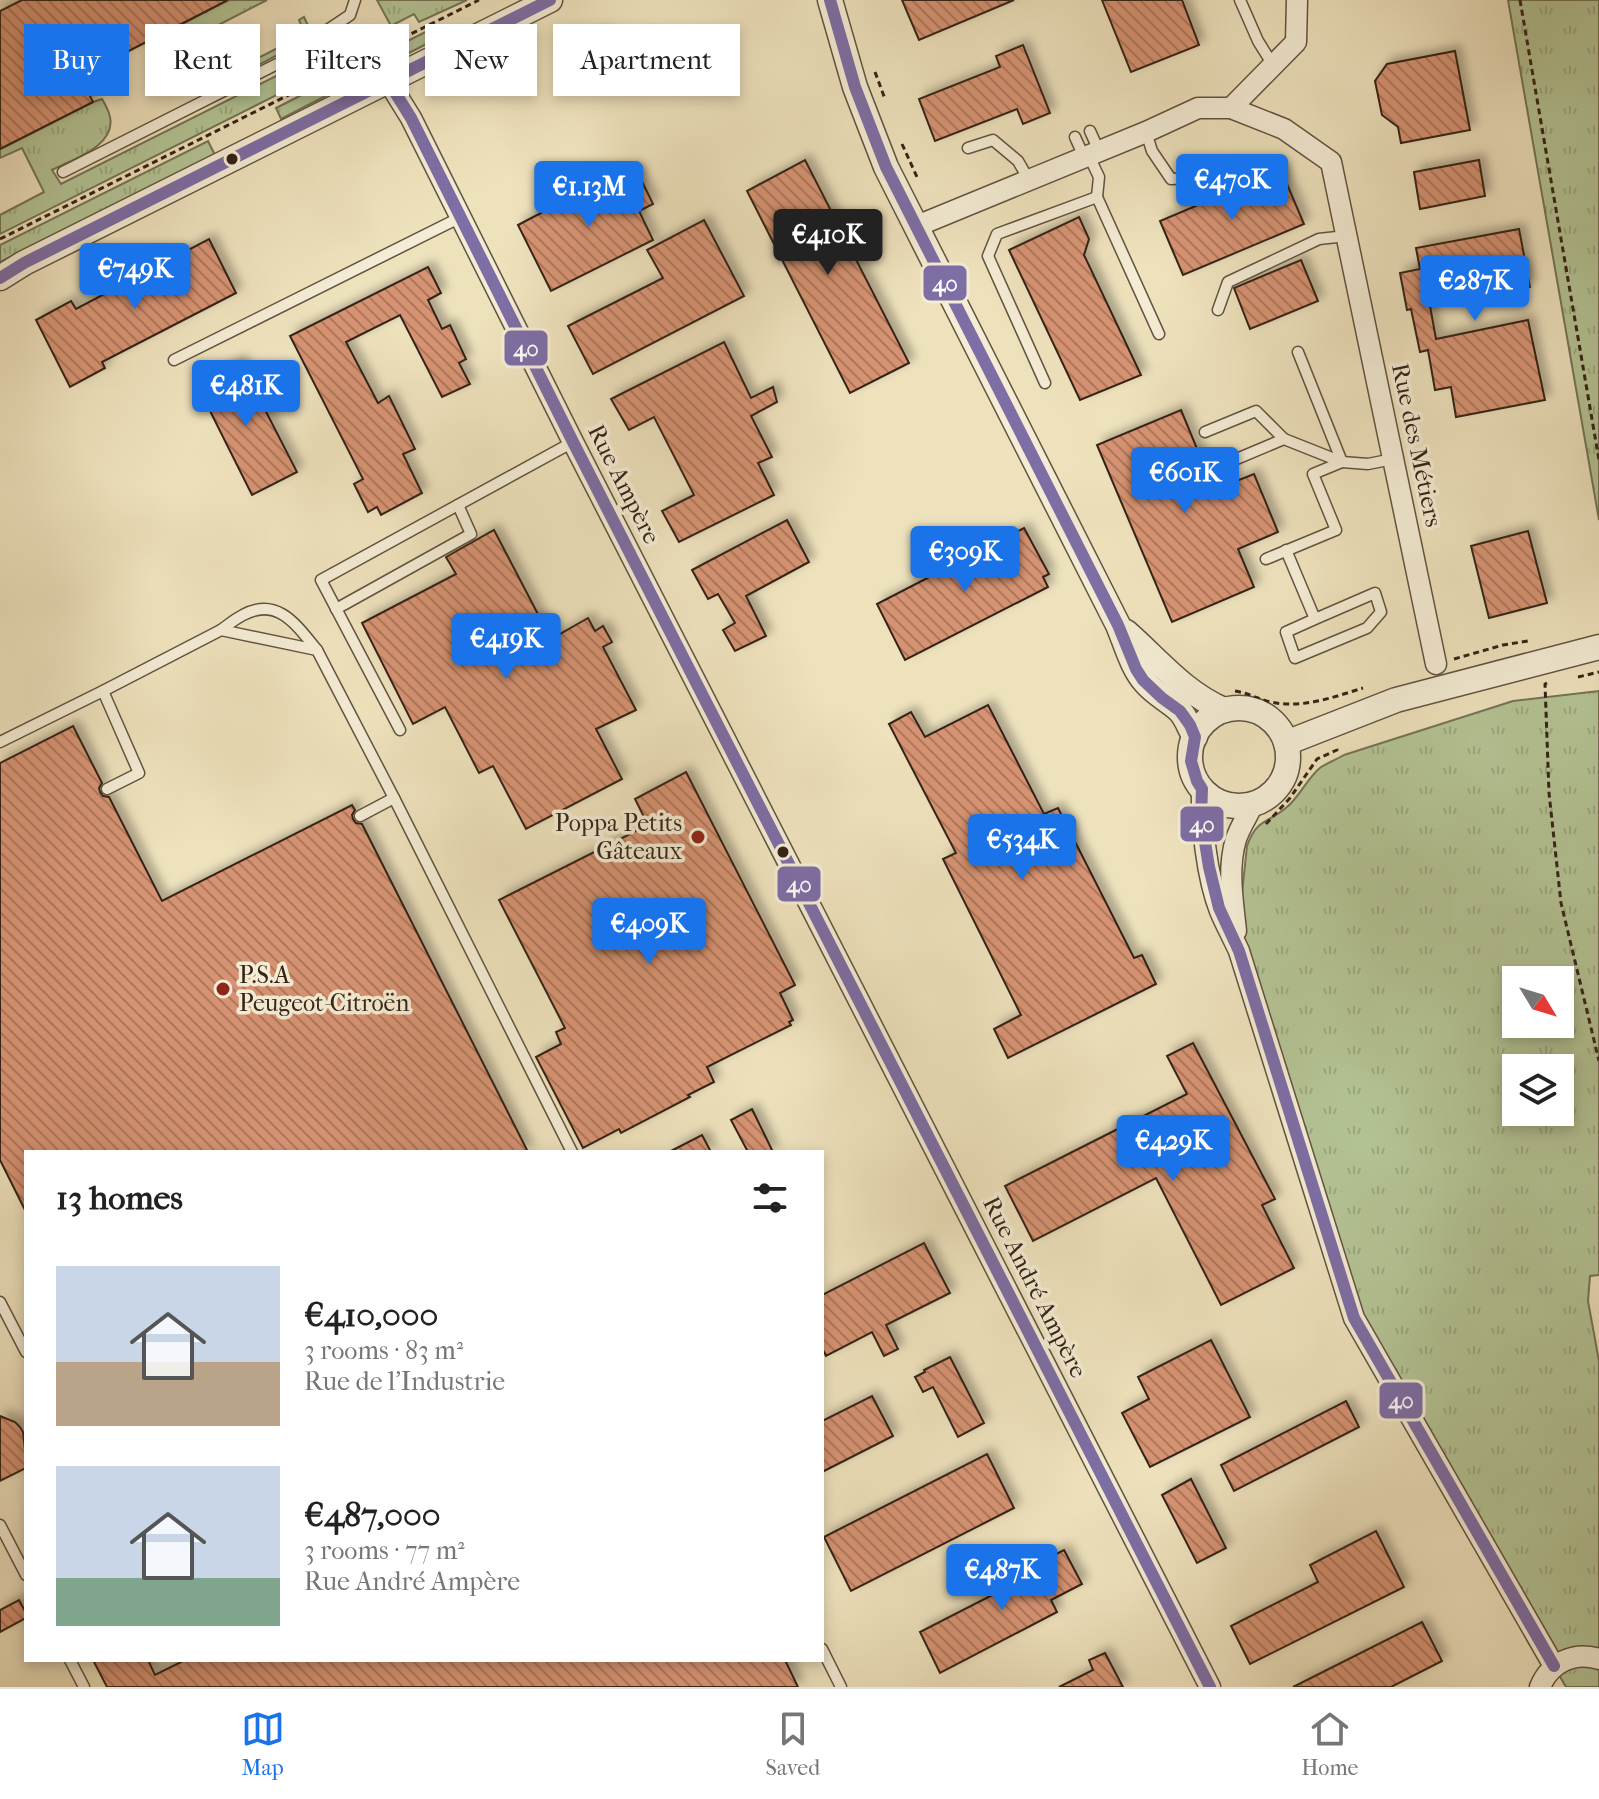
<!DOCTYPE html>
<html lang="en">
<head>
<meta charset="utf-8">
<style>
  :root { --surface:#fff; --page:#f2f2f2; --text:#222; --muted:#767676; --line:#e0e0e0; --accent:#1a73e8 }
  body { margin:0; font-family:"IM FELL French Canon",serif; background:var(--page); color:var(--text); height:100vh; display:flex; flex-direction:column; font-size:30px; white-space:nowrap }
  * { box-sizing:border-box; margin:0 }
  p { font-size:26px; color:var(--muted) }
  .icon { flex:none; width:44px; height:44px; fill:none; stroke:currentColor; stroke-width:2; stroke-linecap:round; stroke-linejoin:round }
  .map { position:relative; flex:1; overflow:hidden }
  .side { position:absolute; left:24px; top:1150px; width:800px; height:512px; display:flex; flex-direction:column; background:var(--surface); border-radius:0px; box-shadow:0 4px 12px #0003 }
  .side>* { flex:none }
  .guide { position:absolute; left:24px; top:24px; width:800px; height:72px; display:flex; gap:16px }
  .needle { width:52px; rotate:128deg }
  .buttons { position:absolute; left:1502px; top:966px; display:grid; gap:16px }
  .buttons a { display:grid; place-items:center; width:72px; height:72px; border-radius:0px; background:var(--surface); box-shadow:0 4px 12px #0003; font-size:40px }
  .price { position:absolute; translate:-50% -68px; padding:0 18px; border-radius:8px; background:var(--accent); color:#fff; font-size:26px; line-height:52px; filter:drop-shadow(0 2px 4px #0008) }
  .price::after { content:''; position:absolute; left:50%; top:48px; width:24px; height:18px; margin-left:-12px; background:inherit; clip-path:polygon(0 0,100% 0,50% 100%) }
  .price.selected { background:#222; color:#fff }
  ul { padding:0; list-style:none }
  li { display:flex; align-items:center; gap:24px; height:200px; padding:0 32px }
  li span { display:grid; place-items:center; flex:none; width:224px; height:160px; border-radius:0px; color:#555 }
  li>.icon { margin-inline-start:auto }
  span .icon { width:96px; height:96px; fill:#fffc; stroke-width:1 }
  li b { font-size:34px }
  h2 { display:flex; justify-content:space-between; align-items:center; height:96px; padding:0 32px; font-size:34px }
  .pill { padding:0 28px; border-radius:0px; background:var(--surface); box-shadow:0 4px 12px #0003; font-size:28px; line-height:72px }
  .pill.selected { background:var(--accent); color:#fff }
  .menu { display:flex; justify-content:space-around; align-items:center; height:112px; border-top:2px solid var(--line); background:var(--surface); font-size:22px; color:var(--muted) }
  .menu a { display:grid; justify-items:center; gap:4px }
  .menu .selected { color:var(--accent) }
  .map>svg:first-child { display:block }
  .grass { fill:url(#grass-tufts); stroke:#747456; stroke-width:2; fill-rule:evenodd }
  .building { fill:url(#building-back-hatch); stroke:#342316; stroke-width:2; filter:url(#shadow) }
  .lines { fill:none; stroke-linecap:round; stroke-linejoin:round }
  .service-casing { stroke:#625340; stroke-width:13 }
  .minor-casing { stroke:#625340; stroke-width:23 }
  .tertiary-casing { stroke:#625340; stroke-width:27 }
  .path { stroke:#342316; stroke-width:3; stroke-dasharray:6 4; stroke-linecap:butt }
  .service { stroke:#f4ecd4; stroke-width:10 }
  .minor { stroke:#f4ecd4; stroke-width:20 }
  .tertiary { stroke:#f4ecd4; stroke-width:24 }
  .bus-1-casing { stroke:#f4ecd4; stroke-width:18 }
  .bus-1 { stroke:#7d6ea5; stroke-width:12 }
  .bus-dot { fill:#342316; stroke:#f4ecd4; stroke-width:3 }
  .poi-dot { fill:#8f2418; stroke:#f4ecd4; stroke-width:3 }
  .labels { text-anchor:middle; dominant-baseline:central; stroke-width:7; stroke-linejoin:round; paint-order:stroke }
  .street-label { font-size:24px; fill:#342316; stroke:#f4ecd4 }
  .poi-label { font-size:24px; fill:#342316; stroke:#f4ecd4; text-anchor:end }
  .line-badge { stroke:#f4ecd4; stroke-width:3 }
  .badge-label { font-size:22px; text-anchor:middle; font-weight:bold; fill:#fff }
</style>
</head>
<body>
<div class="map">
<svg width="1599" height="1687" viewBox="0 0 1599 1687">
  <defs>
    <pattern id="grass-tufts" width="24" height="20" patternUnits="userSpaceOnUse" patternTransform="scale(2)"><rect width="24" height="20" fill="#b4c495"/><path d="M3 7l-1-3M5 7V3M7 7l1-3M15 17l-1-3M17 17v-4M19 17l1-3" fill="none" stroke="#9ba880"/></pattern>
    <pattern id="building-back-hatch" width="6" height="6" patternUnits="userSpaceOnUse" patternTransform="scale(2)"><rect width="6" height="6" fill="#d69373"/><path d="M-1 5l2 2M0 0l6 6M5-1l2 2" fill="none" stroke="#ae785d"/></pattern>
    <filter id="shadow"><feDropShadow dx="6" dy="-6" stdDeviation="4" flood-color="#0004"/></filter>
  </defs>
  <rect width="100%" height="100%" fill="#eee2bd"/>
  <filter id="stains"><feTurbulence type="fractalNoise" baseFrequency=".0025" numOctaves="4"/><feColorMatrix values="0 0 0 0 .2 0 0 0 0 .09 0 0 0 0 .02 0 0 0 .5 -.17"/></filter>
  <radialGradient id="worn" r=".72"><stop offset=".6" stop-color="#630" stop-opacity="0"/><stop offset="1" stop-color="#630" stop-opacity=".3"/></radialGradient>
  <g class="grass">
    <polygon points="228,0 267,0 197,36 203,50 198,50 184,23"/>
    <polygon points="377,0 467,0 419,22 414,14 391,26"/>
    <polygon points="1508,0 1599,0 1599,520"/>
    <polygon points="304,17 311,32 302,42 230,80 215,81 209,69 214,63 221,77 305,34 299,20"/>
    <polygon points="433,28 438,38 281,119 276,108"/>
    <path d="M339,33L357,36L368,49L0,234V215L44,192L22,148L0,158V149L93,102L102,99C105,104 109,111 110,117C116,146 73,159 52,170L61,184L312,58Z"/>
    <polygon points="208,141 215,155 0,262 0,245"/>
    <path d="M1599,691V1275L1590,1276L1588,1301L1599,1361V1687H1566L1354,1318L1236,950L1247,846C1257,818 1267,824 1287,807C1300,796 1308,777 1321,767C1328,763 1337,759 1344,755L1513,701ZM1516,980H1560V1024H1516ZM1516,1068H1560V1112H1516Z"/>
  </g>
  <g class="building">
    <polygon points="22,0 228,0 80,76 93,102 0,149 0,11"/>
    <polygon points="902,0 1014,0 919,40"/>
    <polygon points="1102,0 1182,0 1199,45 1131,72"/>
    <polygon points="602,33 617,60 595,72 580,45"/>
    <polygon points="1023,45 1050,113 1023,124 1017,109 935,141 919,99 1000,67 996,56"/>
    <polygon points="1455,51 1470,130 1401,143 1398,127 1382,115 1375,81 1387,64"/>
    <polygon points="805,160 909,363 850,393 747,191"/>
    <polygon points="1479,160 1485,196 1420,209 1414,172"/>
    <polygon points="636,169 653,204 639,211 653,240 551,291 518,225 619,172 622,177"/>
    <polygon points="1281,170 1304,224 1183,275 1160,221"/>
    <polygon points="1079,217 1089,239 1084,255 1141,375 1080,400 1009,250"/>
    <polygon points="704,220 744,296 593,374 568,326 663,278 647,250"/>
    <polygon points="1519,229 1530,287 1430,306 1436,339 1528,320 1545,400 1456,417 1451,387 1435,390 1428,350 1420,352 1411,309 1407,310 1400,273 1420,269 1416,248"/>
    <polygon points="209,239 236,293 102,362 105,368 70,387 36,320 71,301 76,309"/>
    <polygon points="1301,260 1318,301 1250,329 1234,288"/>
    <polygon points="428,267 441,293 428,300 442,329 450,325 466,359 459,363 470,384 442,397 400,315 346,342 378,403 389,396 415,449 403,454 422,493 381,515 377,507 368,512 354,484 363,479 290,336"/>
    <polygon points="724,342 751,398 773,387 777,402 751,416 772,457 758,463 774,495 679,542 662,511 694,495 654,417 629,430 611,399"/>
    <polygon points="240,361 297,472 252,495 196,383"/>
    <polygon points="1181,410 1214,490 1254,474 1278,532 1238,549 1254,587 1172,622 1097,445"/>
    <polygon points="787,520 809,562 746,596 766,636 735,651 723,630 735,623 718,594 708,599 692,570"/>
    <polygon points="1024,528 1049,574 1043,577 1048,587 905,660 877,604"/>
    <polygon points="494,530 551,639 588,618 595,631 603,626 612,642 603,647 636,710 596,729 622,779 526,829 493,766 479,773 445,707 413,724 362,623 456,574 446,557"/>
    <polygon points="1528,531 1547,603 1489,618 1471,546"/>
    <polygon points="988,705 1044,814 1058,808 1134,958 1142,955 1156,984 1008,1058 994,1029 1021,1015 943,859 956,853 889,724 911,712 925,737"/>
    <polygon points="73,726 102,783 99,788 100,792 103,796 109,797 162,901 352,805 355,810 352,815 353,819 356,823 362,824 528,1152 26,1152 26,1212 0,1160 0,763"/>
    <polygon points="686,772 795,985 780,993 793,1020 789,1022 791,1025 707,1067 714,1082 688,1095 690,1097 621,1133 619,1129 583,1148 536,1057 561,1044 556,1032 565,1028 499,900 648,825 635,799"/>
    <polygon points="1193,1043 1275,1199 1262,1205 1294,1268 1221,1305 1156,1178 1033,1241 1005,1186 1187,1094 1167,1056"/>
    <polygon points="752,1109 773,1152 748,1152 731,1120"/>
    <polygon points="702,1135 711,1152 669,1152"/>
    <polygon points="924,1243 950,1293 886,1325 898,1349 884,1356 872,1332 826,1356 822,1348 822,1295"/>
    <polygon points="1211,1340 1250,1417 1150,1467 1122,1413 1149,1399 1138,1377"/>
    <polygon points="950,1357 984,1423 958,1437 933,1387 923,1392 915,1377 925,1372 924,1370"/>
    <polygon points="872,1396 893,1436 822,1472 822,1421"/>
    <polygon points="1346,1401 1359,1427 1234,1491 1221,1465"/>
    <polygon points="0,1416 15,1422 20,1427 23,1432 26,1459 26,1468 0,1481"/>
    <polygon points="987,1454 1014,1508 851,1591 824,1537"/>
    <polygon points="1191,1479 1226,1548 1197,1563 1162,1495"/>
    <polygon points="1376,1531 1404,1587 1250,1664 1231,1626 1318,1582 1310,1565"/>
    <polygon points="1064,1550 1082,1584 1051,1600 1057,1612 940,1673 920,1632 1004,1589 1000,1582"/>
    <polygon points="19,1600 26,1613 26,1618 0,1632 0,1610"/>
    <polygon points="1422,1622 1442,1661 1391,1687 1293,1687"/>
    <polygon points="1105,1653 1123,1687 1059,1687 1093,1670 1089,1660"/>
    <polygon points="93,1660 148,1660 155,1675 185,1660 785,1660 798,1687 107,1687"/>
  </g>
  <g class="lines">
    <g class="service-casing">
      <g id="service">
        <polyline points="1240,0 1258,41 1273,65"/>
        <polyline points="1090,131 1099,151"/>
        <polyline points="1146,132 1152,151 1171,179 1212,177"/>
        <polyline points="1075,137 1084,157"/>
        <polyline points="968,148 993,140 1018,161 1029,180"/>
        <polyline points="1089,156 1099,177 1097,197"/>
        <polyline points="63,172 307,49 326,31 350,15 355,0"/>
        <polyline points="1218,310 1228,282 1319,239 1346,236"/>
        <polyline points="174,360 461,217"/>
        <polyline points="1045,383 988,256 997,234 1097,197 1159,334"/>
        <polyline points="1205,432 1256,411 1284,439"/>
        <polyline points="1227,463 1284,439 1342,462 1368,464 1393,459"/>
        <polyline points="1286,550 1315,619 1375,593 1381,612 1367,628 1295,658 1286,632 1315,619"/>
        <polyline points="1266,559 1336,530 1313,474 1342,462 1298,352"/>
        <polyline points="336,609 471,534 458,505"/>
        <path d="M221,630C228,625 235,619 243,615C278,596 297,626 317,650"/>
        <polyline points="103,691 221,630 317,650 394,798 360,816"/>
        <polyline points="400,730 321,580 573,442"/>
        <polyline points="0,742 103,691 139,773 107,789"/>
        <polyline points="394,798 572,1152"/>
        <polyline points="0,1302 26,1352"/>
        <polyline points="0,1525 26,1575"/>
        <polyline points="822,1649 841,1687"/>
        <polyline points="70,1660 84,1687"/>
      </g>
    </g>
    <g class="minor-casing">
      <g id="minor">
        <polyline points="388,81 411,118 573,442 1210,1687"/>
        <polyline points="1231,108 1296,42 1297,0"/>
        <polyline points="917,226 1146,132 1198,108 1231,108 1284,129 1331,162 1436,664"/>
        <path d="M1202,789C1201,824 1207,878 1220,911C1226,925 1233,938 1239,951L1354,1318L1554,1666"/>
        <path d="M1236,931C1233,901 1227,869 1236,839C1240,827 1248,815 1253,804"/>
        <path d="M1540,1687C1550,1663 1573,1651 1599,1659"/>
      </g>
    </g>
    <g class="tertiary-casing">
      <g id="tertiary">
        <path d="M830,0L855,87L886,167L1118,625C1126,644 1132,667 1145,682C1155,694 1168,700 1179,710C1187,718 1189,728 1195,737"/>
        <polyline points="0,278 24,263 550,0"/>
        <path d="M1126,632C1158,660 1184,693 1224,710"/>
        <circle cx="1239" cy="757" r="49"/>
        <polyline points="1286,743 1396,700 1599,647"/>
      </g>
    </g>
    <g class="path">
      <polyline points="1520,0 1599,460"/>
      <polyline points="875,72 885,99"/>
      <polyline points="902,144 917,177"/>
      <polyline points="0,239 479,0"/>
      <polyline points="1454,659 1503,645 1528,641"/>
      <polyline points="1578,677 1599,672"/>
      <polyline points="1547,683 1545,684 1549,793 1561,903 1599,1061"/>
      <path d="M1235,691C1248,693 1258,699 1271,702C1302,709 1334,697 1363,688"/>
      <polyline points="1266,824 1290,798 1317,759 1337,750 1336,746"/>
    </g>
    <use href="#service" class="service"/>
    <use href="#minor" class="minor"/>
    <use href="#tertiary" class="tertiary"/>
    <g class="bus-1-casing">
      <g id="bus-1">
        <polyline points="830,0 855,87 886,167 1118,625 1136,669 1143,680 1162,698 1180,711 1190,725 1195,737 1191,761 1197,781 1202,789 1201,817 1209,867 1219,908 1239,951 1354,1318 1554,1666"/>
        <polyline points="388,81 411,118 573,442 1210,1687"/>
        <polyline points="0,278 24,263 550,0"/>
      </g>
    </g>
    <use href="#bus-1" class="bus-1"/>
  </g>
  <g class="bus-dot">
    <circle cx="232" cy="159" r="7"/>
    <circle cx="783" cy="852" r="7"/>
  </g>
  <g class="poi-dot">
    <circle cx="698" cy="837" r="8"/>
    <circle cx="223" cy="989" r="8"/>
  </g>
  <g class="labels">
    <g class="street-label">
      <text transform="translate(1417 445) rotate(78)">Rue des Métiers</text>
      <text transform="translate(624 484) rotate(63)">Rue Ampère</text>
      <text transform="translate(1035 1287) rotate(63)">Rue André Ampère</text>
    </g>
    <g class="poi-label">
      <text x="682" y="823">Poppa Petits<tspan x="682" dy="28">Gâteaux</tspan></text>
      <text x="239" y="975" text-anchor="start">P.S.A<tspan x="239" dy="28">Peugeot-Citroën</tspan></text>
    </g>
  </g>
  <g class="line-badge">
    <rect x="922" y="264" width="46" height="38" rx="8" fill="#7d6ea5"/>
    <rect x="503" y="329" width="46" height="38" rx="8" fill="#7d6ea5"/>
    <rect x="1179" y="805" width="46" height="38" rx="8" fill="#7d6ea5"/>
    <rect x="776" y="865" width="46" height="38" rx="8" fill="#7d6ea5"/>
    <rect x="1378" y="1381" width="46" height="39" rx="8" fill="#7d6ea5"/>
  </g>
  <g class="badge-label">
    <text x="945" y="291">40</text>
    <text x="526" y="356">40</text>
    <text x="1202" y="832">40</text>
    <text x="799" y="892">40</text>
    <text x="1401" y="1408">40</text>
  </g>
  <rect width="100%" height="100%" filter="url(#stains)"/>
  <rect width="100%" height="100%" fill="url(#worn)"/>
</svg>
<div class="buttons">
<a><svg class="needle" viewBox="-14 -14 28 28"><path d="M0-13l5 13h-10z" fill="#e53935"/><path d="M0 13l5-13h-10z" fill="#767676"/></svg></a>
<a><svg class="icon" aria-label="layers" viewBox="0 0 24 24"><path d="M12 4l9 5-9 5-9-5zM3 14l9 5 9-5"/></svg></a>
</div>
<b class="price" style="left:1232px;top:222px">€470K</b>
<b class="price" style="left:589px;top:229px">€1.13M</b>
<b class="price selected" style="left:828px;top:277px">€410K</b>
<b class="price" style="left:135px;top:311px">€749K</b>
<b class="price" style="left:1475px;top:323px">€287K</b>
<b class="price" style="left:246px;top:428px">€481K</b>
<b class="price" style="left:1185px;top:515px">€601K</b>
<b class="price" style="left:965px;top:594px">€309K</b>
<b class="price" style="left:506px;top:681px">€419K</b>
<b class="price" style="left:1022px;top:882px">€534K</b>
<b class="price" style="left:649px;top:966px">€409K</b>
<b class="price" style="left:1173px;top:1183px">€429K</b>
<b class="price" style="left:1002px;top:1612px">€487K</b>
<div class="guide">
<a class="pill selected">Buy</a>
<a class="pill">Rent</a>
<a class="pill">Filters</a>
<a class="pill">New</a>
<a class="pill">Apartment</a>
</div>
<section class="side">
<h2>13 homes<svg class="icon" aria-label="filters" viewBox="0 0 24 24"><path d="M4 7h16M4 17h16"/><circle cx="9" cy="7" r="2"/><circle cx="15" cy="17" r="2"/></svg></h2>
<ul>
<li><span style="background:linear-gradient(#c9d6e8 60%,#b9a48a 0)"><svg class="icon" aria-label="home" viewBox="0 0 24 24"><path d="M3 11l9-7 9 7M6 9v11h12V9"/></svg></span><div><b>€410,000</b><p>3 rooms · 83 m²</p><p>Rue de l'Industrie</p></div></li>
<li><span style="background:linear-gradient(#c9d6e8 70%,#7fa58c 0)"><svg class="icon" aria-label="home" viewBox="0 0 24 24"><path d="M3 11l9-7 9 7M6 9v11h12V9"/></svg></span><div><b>€487,000</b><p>3 rooms · 77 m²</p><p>Rue André Ampère</p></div></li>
</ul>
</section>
</div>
<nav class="menu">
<a class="selected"><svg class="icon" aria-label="map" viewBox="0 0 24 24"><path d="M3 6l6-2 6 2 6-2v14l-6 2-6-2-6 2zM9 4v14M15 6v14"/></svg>Map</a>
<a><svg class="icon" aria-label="saved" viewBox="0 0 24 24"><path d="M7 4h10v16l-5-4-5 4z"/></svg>Saved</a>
<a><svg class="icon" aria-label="home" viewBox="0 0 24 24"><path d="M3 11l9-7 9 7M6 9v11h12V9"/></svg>Home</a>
</nav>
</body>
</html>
